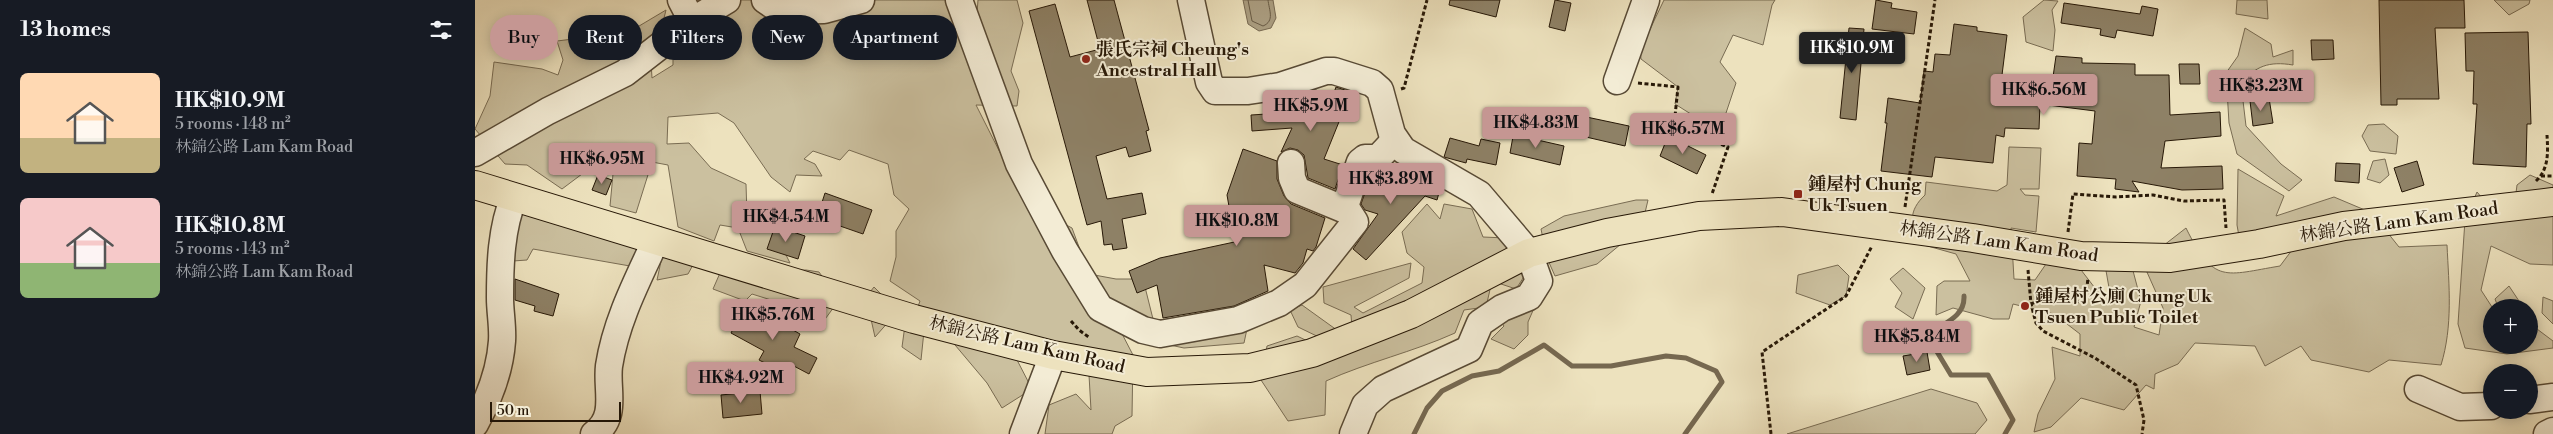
<!DOCTYPE html>
<html lang="en">
<head>
<meta charset="utf-8">
<style>
  :root { --surface:#171b24; --page:#20242c; --text:#f1f3f6; --muted:#9ea1a6; --accent:#c59692 }
  body { margin:0; font-family:"Libre Bodoni","Noto Serif TC",serif; background:var(--page); color:var(--text); height:100vh; display:flex; flex-direction:column; font-size:19px; white-space:nowrap }
  * { box-sizing:border-box; margin:0 }
  p { font-size:16px; color:var(--muted) }
  .icon { flex:none; width:28px; height:28px; fill:none; stroke:currentColor; stroke-width:2; stroke-linecap:round; stroke-linejoin:round }
  .map { position:relative; flex:1; overflow:hidden }
  .details { display:flex; flex-direction:column; background:var(--surface); width:475px }
  .details>* { flex:none }
  .banner { position:absolute; left:15px; top:15px; width:475px; height:45px; display:flex; gap:10px }
  .fabs { position:absolute; left:2008px; top:299px; display:grid; gap:10px }
  .fabs a { display:grid; place-items:center; width:55px; height:55px; border-radius:50%; background:var(--surface); box-shadow:0 2px 12px #0003; font-size:25px }
  .scale { position:absolute; left:15px; bottom:12px; width:131px; box-sizing:border-box; padding-left:5px; border:2px solid #271807; border-top:0; font-size:14px; line-height:18px; white-space:nowrap; color:#271807; -webkit-text-stroke:4px #f3ecd5; paint-order:stroke }
  .price { position:absolute; translate:-50% -42px; padding:0 11px; border-radius:5px; background:var(--accent); color:#111; font-size:16px; line-height:32px; filter:drop-shadow(0 1px 2px #0008) }
  .price::after { content:''; position:absolute; left:50%; top:30px; width:15px; height:11px; margin-left:-8px; background:inherit; clip-path:polygon(0 0,100% 0,50% 100%) }
  .price.on { background:#222; color:#fff }
  ul { padding:0; list-style:none }
  li { display:flex; align-items:center; gap:15px; height:125px; padding:0 20px }
  li span { display:grid; place-items:center; flex:none; width:140px; height:100px; border-radius:8px; color:#555 }
  li>.icon { margin-inline-start:auto }
  span .icon { width:60px; height:60px; fill:#fffc; stroke-width:1 }
  li b { font-size:21px }
  h2 { display:flex; justify-content:space-between; align-items:center; height:60px; padding:0 20px; font-size:21px }
  .tag { padding:0 18px; border-radius:22px; background:var(--surface); box-shadow:0 2px 12px #0003; font-size:18px; line-height:45px }
  .tag.on { background:var(--accent); color:#111 }
  main { display:flex; flex:1; min-height:0 }
  .map>svg:first-child { display:block }
  .green { fill:#cbc09f; stroke:#796c53 }
  .water { fill:#aa9d80; stroke:#766850 }
  .lines { fill:none; stroke-linecap:round; stroke-linejoin:round }
  .shore { stroke:#685a44; stroke-width:1 }
  .stream { stroke:#766850; stroke-width:5 }
  .building { fill:#8e8166; stroke:#271807 }
  .minor-casing { stroke:#584a35; stroke-width:29 }
  .major-casing { stroke:#271807; stroke-width:30 }
  .path { stroke:#271807; stroke-width:3; stroke-dasharray:4 2.5; stroke-linecap:butt }
  .minor { stroke:#f3ecd5; stroke-width:26 }
  .major { stroke:#ede2be; stroke-width:28 }
  .poi-dot { fill:#8f2418; stroke:#f3ecd5; stroke-width:2 }
  .labels { text-anchor:middle; dominant-baseline:central; stroke-width:4; stroke-linejoin:round; paint-order:stroke }
  .poi-label { font-size:18px; font-weight:bold; fill:#271807; stroke:#f3ecd5; text-anchor:start }
  .street-label { font-size:18px; fill:#271807; stroke:#f3ecd5 }
</style>
</head>
<body>
<main>
<section class="details">
<h2>13 homes<svg class="icon" aria-label="filters" viewBox="0 0 24 24"><path d="M4 7h16M4 17h16"/><circle cx="9" cy="7" r="2"/><circle cx="15" cy="17" r="2"/></svg></h2>
<ul>
<li><span style="background:linear-gradient(#ffd9b3 65%,#c2b280 0)"><svg class="icon" aria-label="home" viewBox="0 0 24 24"><path d="M3 11l9-7 9 7M6 9v11h12V9"/></svg></span><div><b>HK$10.9M</b><p>5 rooms · 148 m²</p><p>林錦公路 Lam Kam Road</p></div></li>
<li><span style="background:linear-gradient(#f6c9c9 65%,#8fb573 0)"><svg class="icon" aria-label="home" viewBox="0 0 24 24"><path d="M3 11l9-7 9 7M6 9v11h12V9"/></svg></span><div><b>HK$10.8M</b><p>5 rooms · 143 m²</p><p>林錦公路 Lam Kam Road</p></div></li>
</ul>
</section>
<div class="map">
<svg width="2078" height="434" viewBox="0 0 2078 434">
  <rect width="100%" height="100%" fill="#ede2be"/>
  <filter id="stains"><feTurbulence type="fractalNoise" baseFrequency=".004" numOctaves="4"/><feColorMatrix values="0 0 0 0 .2 0 0 0 0 .09 0 0 0 0 .02 0 0 0 .5 -.17"/></filter>
  <radialGradient id="worn" r=".72"><stop offset=".6" stop-color="#630" stop-opacity="0"/><stop offset="1" stop-color="#630" stop-opacity=".3"/></radialGradient>
  <g class="green">
    <polygon points="216,0 473,0 502,13 503,0 542,0 548,23 536,71 544,91 542,106 501,105 551,204 597,228 614,274 641,279 668,279 679,323 773,324 769,343 709,348 676,341 644,328 658,355 657,416 640,426 637,434 570,434 574,405 601,394 616,410 614,375 541,358 557,389 527,408 512,383 475,339 449,331 446,360 427,347 430,325 416,319 400,337 391,297 399,287 420,308 440,315 445,301 415,281 421,257 421,231 434,209 419,195 413,164 374,150 365,160 338,151 329,159 340,164 347,176 321,175 315,192 296,177 259,123 243,113 193,117 192,144 214,143 236,168 271,184 272,216 292,206 291,226 303,239 315,263 272,251 263,228 245,225 239,241 203,227 193,165 177,162 161,213 135,206 138,174 119,165 87,189 52,165 30,164 0,129 15,96 19,62 67,69 83,75 88,60 82,41 154,32 191,10 187,26 175,46 177,78 198,65 198,30"/>
    <polygon points="1189,0 1300,0 1297,5 1288,45 1258,35 1245,62 1261,83 1247,125 1230,123 1200,104 1203,87 1166,59 1165,50"/>
    <polygon points="1569,0 1583,1 1577,10 1580,30 1578,51 1551,42 1548,17"/>
    <polygon points="1762,0 1792,0 1793,19 1761,14"/>
    <polygon points="2019,0 2055,0 2054,4 2034,15"/>
    <path d="M1770,28L1796,44L1798,57L1818,50V65C1794,61 1780,66 1766,84L1771,126L1806,164L1827,180L1814,191L1762,154L1754,123L1751,73L1763,56Z"/>
    <polygon points="1909,124 1923,136 1921,154 1895,151 1887,136 1893,125"/>
    <path d="M1534,147L1566,148L1564,189H1545L1550,195L1564,196L1561,232L1536,228L1539,279L1560,280L1571,264L1603,266L1623,292L1636,299L1630,265L1657,267L1666,301L1659,327L1684,335L1688,308L1663,252L1684,249L1711,228C1739,285 1750,275 1805,266L1820,246L1765,242L1762,225L1763,169L1809,196L1801,216L1859,197L1897,213L1924,247L1972,245C1974,286 1978,326 1966,365L1914,360L1894,372L1836,360L1826,346L1790,366L1780,346L1720,343L1703,364L1680,374L1679,389L1671,385L1649,410L1606,398L1576,427L1559,432L1563,414L1580,379L1577,347L1605,356V334L1579,314L1538,304L1534,319H1518L1478,308L1461,315L1462,286L1469,281H1495L1481,254L1442,243C1436,223 1433,211 1450,195L1451,182L1522,191L1532,185Z"/>
    <polygon points="1910,159 1914,175 1905,183 1892,179 1898,161"/>
    <polygon points="2055,175 2078,185 2078,265 2055,264 2016,246 2006,290 2017,307 2012,329 2016,329 2016,345 2054,345 2054,316 2062,329 2078,341 2078,348 2032,354 1990,348 1983,324 1990,220 2002,192 2012,204 2040,201 2042,185"/>
    <polygon points="1161,200 1173,200 1169,217 1158,234 1122,264 1080,276 1072,258 1066,229 1089,216"/>
    <path d="M952,204L965,219L969,204L997,209L1008,237L1031,238L1061,258L1041,289L1017,281L1011,307L989,310L980,333C938,352 893,362 851,381L850,415L813,421L786,380L792,346L822,336L841,345L850,340L823,327L815,310L827,305L866,333L877,328L876,315L849,303L848,287L936,263L934,278L879,307L888,313L947,283L949,267L932,253L927,232Z"/>
    <polygon points="48,213 166,245 155,266 58,249 52,260 38,261 36,241"/>
    <polygon points="188,252 219,263 213,274 182,280"/>
    <polygon points="1363,265 1374,276 1371,296 1355,305 1321,293 1323,275"/>
    <polygon points="1428,268 1450,288 1438,319 1420,307 1427,293 1415,279"/>
    <polygon points="331,270 344,272 364,300 348,322 334,329 309,304 277,294 270,301 238,289 245,273"/>
    <polygon points="2034,286 2048,307 2023,307 2020,299"/>
    <polygon points="2068,297 2078,301 2078,324 2067,313"/>
    <polygon points="1063,299 1053,322 1053,335 1039,349 1016,339 1029,326 1016,309"/>
    <polygon points="1456,389 1502,403 1512,420 1500,434 1312,434"/>
  </g>
  <polygon class="water" points="768,0 798,0 801,18 796,28 784,31 773,24"/>
  <g class="lines">
    <path class="shore" d="M773,0L777,21L788,26C800,21 794,10 793,0"/>
    <g class="stream">
      <path d="M1489,296C1490,317 1469,323 1454,334L1455,340L1476,375H1513L1538,420L1530,434"/>
      <polyline points="939,434 952,408 967,391 997,376 1024,371 1069,345 1097,366 1136,366 1191,356 1211,358 1241,371 1247,382 1210,434"/>
    </g>
  </g>
  <g class="building">
    <polygon points="612,0 639,0 674,130 671,131 676,151 654,157 651,147 621,156 632,199 667,193 671,214 647,219 652,248 638,250 637,244 629,245 626,221 612,225 554,11 580,4 595,57 625,49"/>
    <polygon points="975,0 1025,0 1021,17 974,5"/>
    <polygon points="1080,0 1096,3 1090,31 1074,27"/>
    <polygon points="1401,0 1417,3 1416,8 1442,12 1439,34 1397,29"/>
    <polygon points="1904,0 1989,0 1990,28 1960,28 1964,99 1922,99 1922,105 1906,105"/>
    <polygon points="1589,3 1665,14 1667,6 1683,9 1678,36 1642,30 1640,38 1625,35 1626,29 1586,23"/>
    <polygon points="1479,24 1502,27 1502,31 1532,35 1527,75 1578,77 1581,56 1607,58 1607,63 1660,64 1660,75 1694,75 1695,115 1745,112 1746,136 1690,141 1686,168 1747,166 1748,189 1707,190 1657,181 1664,192 1640,189 1641,179 1602,176 1604,143 1617,144 1620,111 1565,104 1564,129 1530,128 1529,137 1521,135 1518,163 1460,157 1457,177 1406,171 1412,123 1410,123 1413,98 1445,103 1449,71 1458,72 1460,54 1475,55"/>
    <polygon points="1374,28 1389,29 1381,120 1365,118"/>
    <polygon points="2053,32 2056,124 2052,124 2051,167 1998,164 2002,104 1998,104 1999,71 1991,71 1990,33"/>
    <polygon points="1836,40 1858,40 1859,59 1837,60"/>
    <polygon points="1704,64 1724,64 1725,84 1705,84"/>
    <polygon points="861,87 876,92 849,159 868,165 860,189 833,178 829,155 823,150 815,148 806,152 817,128 777,131 776,115 823,112 831,93 841,90 857,98"/>
    <polygon points="1794,98 1798,123 1778,126 1775,101"/>
    <polygon points="1102,115 1154,126 1150,146 1098,134"/>
    <polygon points="1039,131 1058,135 1058,139 1089,146 1085,165 1035,153"/>
    <polygon points="1193,136 1231,155 1222,174 1185,156"/>
    <polygon points="975,138 1004,146 1006,139 1025,143 1021,165 992,159 991,163 969,157"/>
    <polygon points="768,149 802,161 802,179 809,196 816,204 850,218 841,247 838,251 832,249 828,263 820,273 789,265 793,291 759,306 688,318 682,285 662,293 654,271 685,258 764,241 759,211 755,212 752,195"/>
    <polygon points="1942,161 1949,185 1927,192 1919,168"/>
    <polygon points="1861,163 1885,164 1884,183 1860,181"/>
    <polygon points="928,167 965,189 962,200 950,196 891,260 878,249 903,214 890,210 886,204 897,173 913,169 925,174"/>
    <polygon points="123,175 137,180 131,195 117,190"/>
    <polygon points="350,193 397,210 388,234 342,218"/>
    <polygon points="300,226 330,236 323,259 292,249"/>
    <polygon points="40,279 84,294 78,316 59,311 60,306 40,300"/>
    <polygon points="269,308 303,325 304,322 325,334 319,347 342,358 334,374 315,364 310,366 301,363 292,364 284,360 289,351 256,333"/>
    <polygon points="1452,352 1455,370 1432,375 1428,356"/>
    <polygon points="285,391 287,414 248,418 246,395"/>
  </g>
  <g class="lines">
    <g class="minor-casing">
      <g id="minor">
        <polyline points="206,0 217,21"/>
        <polyline points="290,0 306,11 349,10 386,0"/>
        <polyline points="484,0 544,164 590,251 625,308 668,330 685,334 763,320 804,303 830,285 880,222 873,211 822,190 817,178 816,163"/>
        <polyline points="716,0 734,82 740,91 773,91 805,86 851,71 859,71 897,83 905,90 917,134 928,150 1004,194 1054,253 1064,281 1054,297 1027,308 1005,323 994,349 908,389 890,405 878,434"/>
        <polyline points="1142,81 1171,0"/>
        <polyline points="0,153 73,111 150,73 217,21 252,0"/>
        <polyline points="869,209 885,162 890,158 903,158 920,140"/>
        <polyline points="1943,389 1985,407 2016,406"/>
        <polyline points="2054,400 2078,397"/>
        <path d="M0,424C15,397 25,371 27,341C28,327 25,312 25,298C25,265 26,228 39,197"/>
        <path d="M119,434C143,417 131,390 134,366C141,321 162,281 181,240"/>
        <polyline points="548,434 578,355"/>
        <polyline points="2072,434 2078,431"/>
      </g>
    </g>
    <g class="major-casing">
      <polyline id="major" points="0,185 439,319 578,355 672,372 775,368 837,353 936,314 1054,253 1132,233 1224,216 1307,212 1498,238 1606,256 1695,258 1784,244 1869,226 2078,202"/>
    </g>
    <g class="path">
      <polyline points="1163,83 1203,87 1199,126 1253,147 1237,194"/>
      <polyline points="926,89 929,88 952,0"/>
      <polyline points="2066,176 2078,176"/>
      <path d="M2061,181C2074,169 2073,152 2072,135"/>
      <polyline points="1430,207 1460,0"/>
      <polyline points="1593,232 1598,194 1641,197 1678,195 1709,201 1749,200 1751,228"/>
      <polyline points="1553,270 1556,304 1561,323 1568,331 1620,358 1661,385 1669,420 1667,434"/>
      <polyline points="1556,304 1567,299 1607,302 1611,295 1613,278"/>
      <polyline points="596,321 604,330 615,338"/>
      <polyline points="1296,434 1287,352 1371,296 1397,246"/>
    </g>
    <use href="#minor" class="minor"/>
    <use href="#major" class="major"/>
  </g>
  <g class="poi-dot">
    <circle cx="611" cy="59" r="5"/>
    <rect x="1318" y="189" width="10" height="10" rx="2.5"/>
    <circle cx="1550" cy="306" r="5"/>
  </g>
  <g class="labels">
    <g class="poi-label">
      <text x="621" y="49">張氏宗祠 Cheung's<tspan x="621" dy="21">Ancestral Hall</tspan></text>
      <text x="1333" y="184">鍾屋村 Chung<tspan x="1333" dy="21">Uk Tsuen</tspan></text>
      <text x="1560" y="296">鍾屋村公廁 Chung Uk<tspan x="1560" dy="21">Tsuen Public Toilet</tspan></text>
    </g>
    <g class="street-label">
      <text transform="translate(1924 222) rotate(-8)">林錦公路 Lam Kam Road</text>
      <text transform="translate(1524 242) rotate(8)">林錦公路 Lam Kam Road</text>
      <text transform="translate(552 345) rotate(13)">林錦公路 Lam Kam Road</text>
    </g>
  </g>
  <rect width="100%" height="100%" filter="url(#stains)"/>
  <rect width="100%" height="100%" fill="url(#worn)"/>
</svg>
<div class="fabs">
<a>+</a>
<a>−</a>
</div>
<div class="scale">50 m</div>
<b class="price on" style="left:1377px;top:74px">HK$10.9M</b>
<b class="price" style="left:1786px;top:112px">HK$3.23M</b>
<b class="price" style="left:1569px;top:116px">HK$6.56M</b>
<b class="price" style="left:836px;top:132px">HK$5.9M</b>
<b class="price" style="left:1061px;top:149px">HK$4.83M</b>
<b class="price" style="left:1208px;top:155px">HK$6.57M</b>
<b class="price" style="left:127px;top:185px">HK$6.95M</b>
<b class="price" style="left:916px;top:205px">HK$3.89M</b>
<b class="price" style="left:311px;top:243px">HK$4.54M</b>
<b class="price" style="left:762px;top:247px">HK$10.8M</b>
<b class="price" style="left:298px;top:341px">HK$5.76M</b>
<b class="price" style="left:1442px;top:363px">HK$5.84M</b>
<b class="price" style="left:266px;top:404px">HK$4.92M</b>
<div class="banner">
<a class="tag on">Buy</a>
<a class="tag">Rent</a>
<a class="tag">Filters</a>
<a class="tag">New</a>
<a class="tag">Apartment</a>
</div>
</div>
</main>
</body>
</html>
